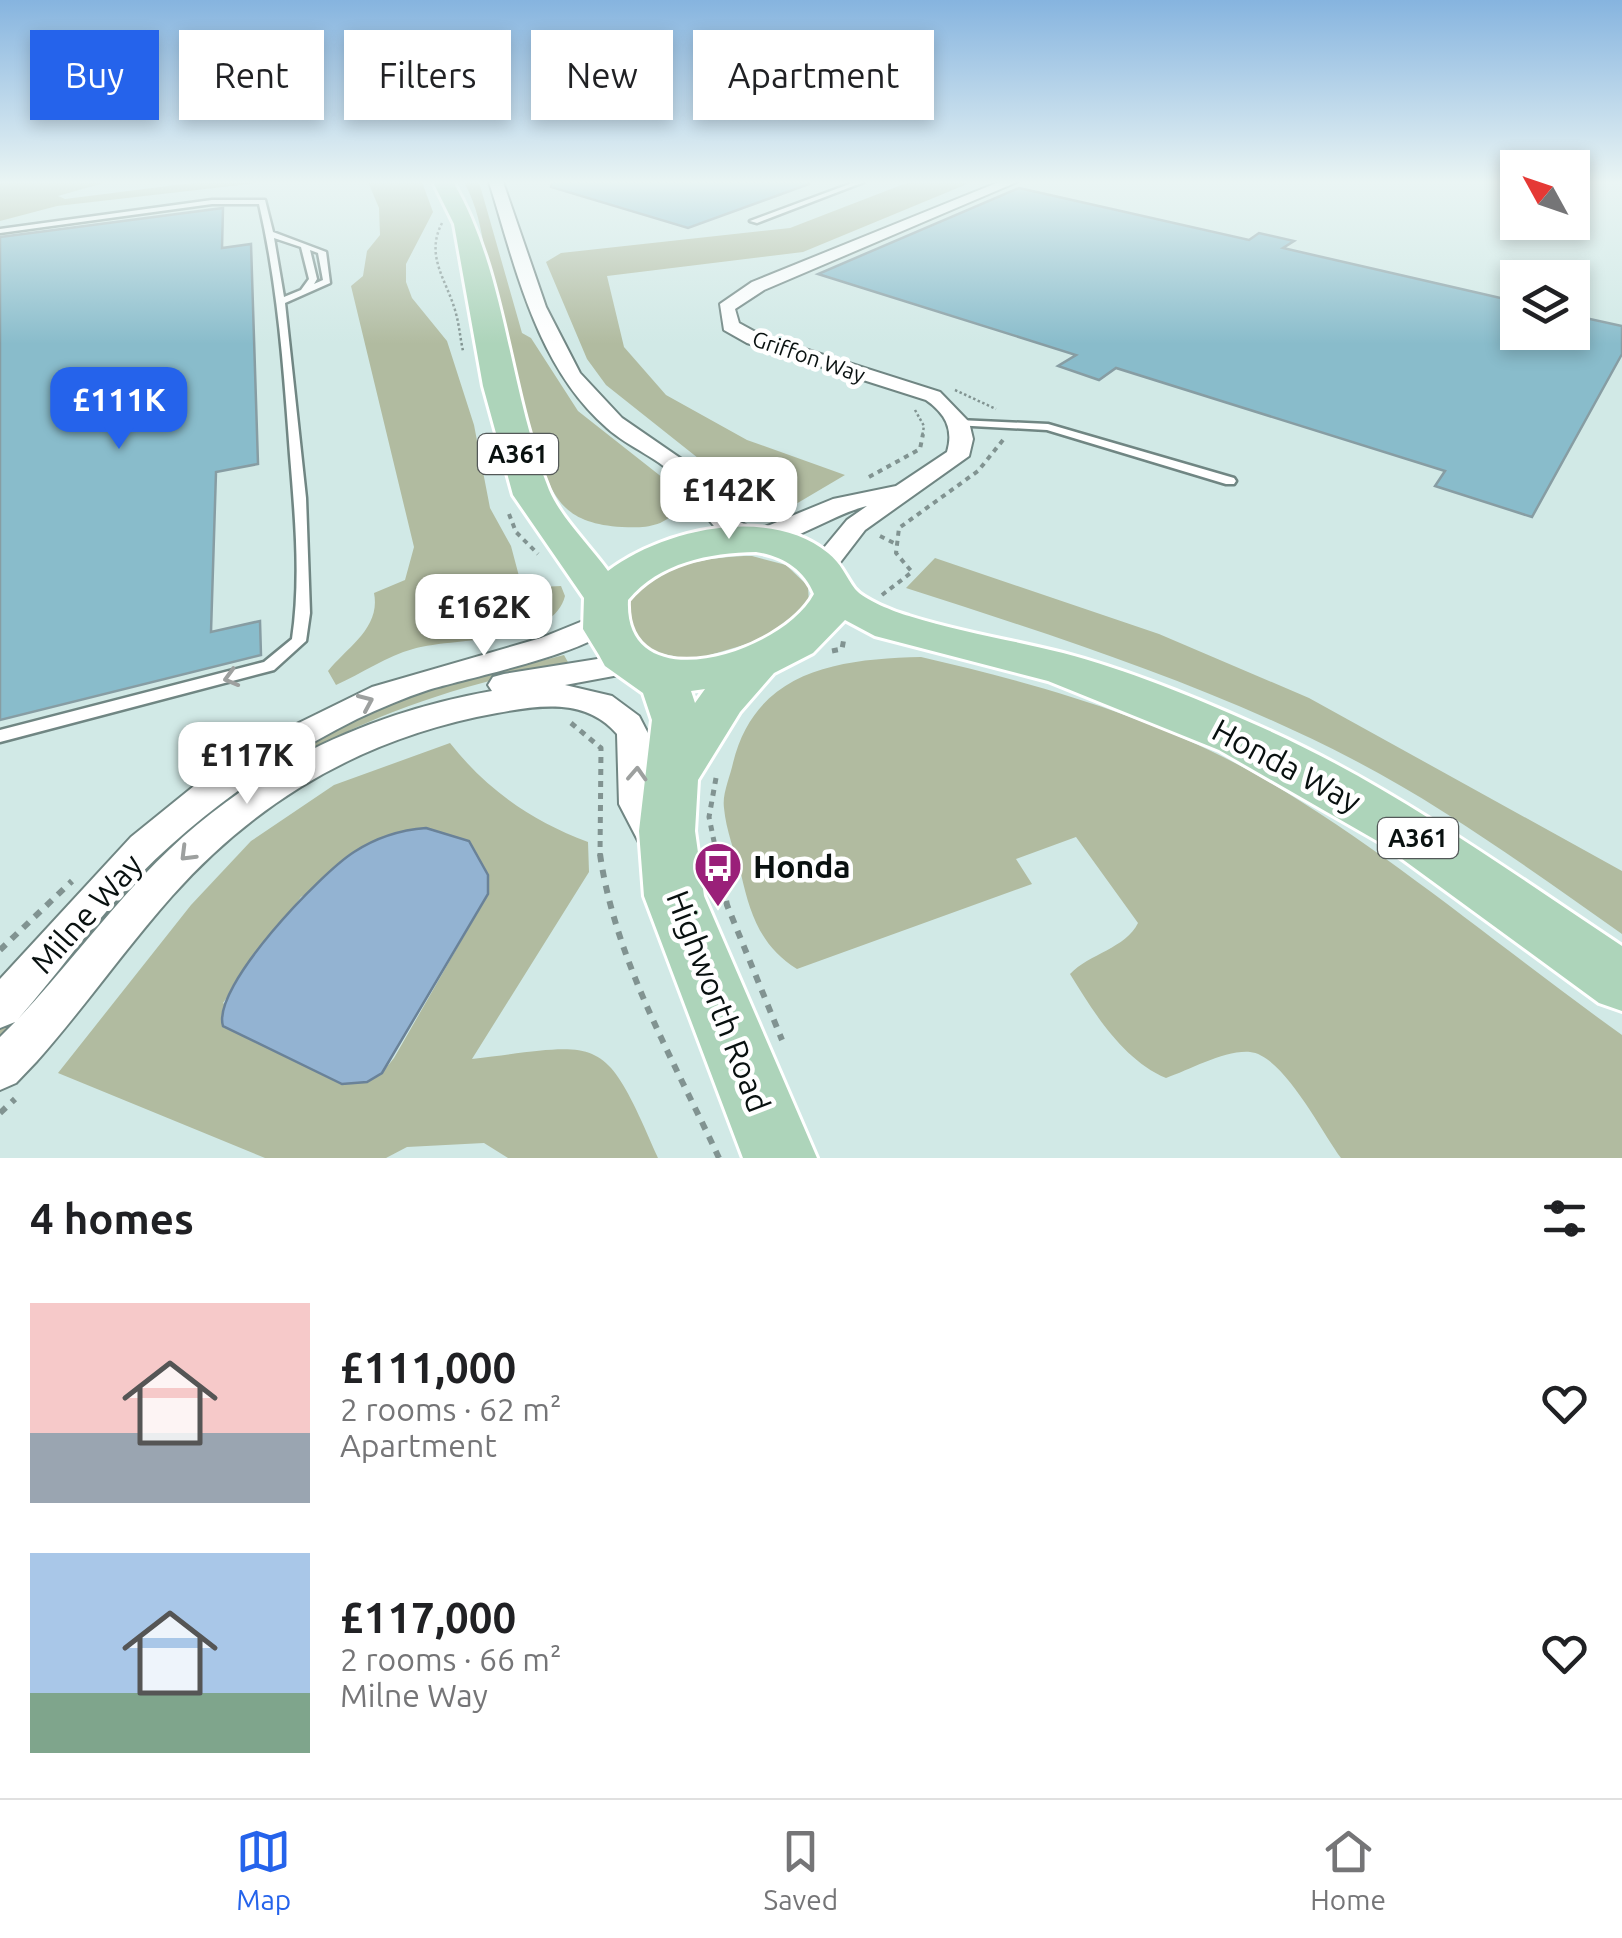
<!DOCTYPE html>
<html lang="en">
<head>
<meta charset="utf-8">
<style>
  :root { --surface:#fff; --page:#f6f6f6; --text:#202124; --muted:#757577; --line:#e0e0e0; --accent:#2563eb }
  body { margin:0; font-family:Ubuntu,sans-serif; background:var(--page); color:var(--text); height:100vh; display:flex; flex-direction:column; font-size:38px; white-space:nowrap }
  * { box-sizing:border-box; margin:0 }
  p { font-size:32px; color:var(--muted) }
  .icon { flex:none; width:55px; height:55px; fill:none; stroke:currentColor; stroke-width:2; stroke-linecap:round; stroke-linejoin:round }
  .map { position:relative; height:1158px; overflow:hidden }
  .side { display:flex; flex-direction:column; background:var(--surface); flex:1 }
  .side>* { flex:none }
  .guide { position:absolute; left:30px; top:30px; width:1000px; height:90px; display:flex; gap:20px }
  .needle { width:65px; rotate:310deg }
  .buttons { position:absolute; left:1500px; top:150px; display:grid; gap:20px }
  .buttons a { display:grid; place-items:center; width:90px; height:90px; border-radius:0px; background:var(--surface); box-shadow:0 5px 15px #0003; font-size:50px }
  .price { position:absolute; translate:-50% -85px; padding:0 22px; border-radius:20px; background:#fff; color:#222; font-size:32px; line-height:65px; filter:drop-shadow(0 2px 5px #0008) }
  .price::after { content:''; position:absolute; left:50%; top:60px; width:30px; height:22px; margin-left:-15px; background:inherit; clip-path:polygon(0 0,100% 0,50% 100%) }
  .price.selected { background:var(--accent); color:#fff }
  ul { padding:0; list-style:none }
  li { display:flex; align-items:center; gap:30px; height:250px; padding:0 30px }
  li span { display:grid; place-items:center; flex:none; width:280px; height:200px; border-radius:0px; color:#555 }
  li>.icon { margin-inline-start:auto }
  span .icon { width:120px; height:120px; fill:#fffc; stroke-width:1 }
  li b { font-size:42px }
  h2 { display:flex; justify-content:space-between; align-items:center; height:120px; padding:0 30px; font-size:42px }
  .chip { padding:0 35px; border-radius:0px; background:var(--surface); box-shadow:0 5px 15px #0003; font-size:35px; line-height:90px }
  .chip.selected { background:var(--accent); color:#fff }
  .tab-bar { display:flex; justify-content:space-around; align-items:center; height:140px; border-top:2px solid var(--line); background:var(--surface); font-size:28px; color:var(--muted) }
  .tab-bar a { display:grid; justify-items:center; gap:5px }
  .tab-bar .selected { color:var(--accent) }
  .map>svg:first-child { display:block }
  .green { fill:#b1bba0; fill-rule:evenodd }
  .water { fill:#93b3d2; stroke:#6a8298; stroke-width:2.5 }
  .building { fill:#89bccb; stroke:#879da3; stroke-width:2.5 }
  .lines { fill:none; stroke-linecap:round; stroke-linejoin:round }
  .lane-casing { stroke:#708683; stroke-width:5 }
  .street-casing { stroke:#708683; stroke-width:4 }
  .primary-casing { stroke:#fff; stroke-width:6 }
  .path-far3 { stroke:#819391; stroke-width:2.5; stroke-dasharray:2.5 2.5; stroke-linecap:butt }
  .path-far2 { stroke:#819391; stroke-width:4; stroke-dasharray:5 5; stroke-linecap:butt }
  .path-far1 { stroke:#819391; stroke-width:5; stroke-dasharray:6 6; stroke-linecap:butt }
  .path { stroke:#819391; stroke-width:6; stroke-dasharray:8 8; stroke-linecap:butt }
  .lane { fill:#fff; fill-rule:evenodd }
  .street { fill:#fff; fill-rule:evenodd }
  .primary { fill:#add4ba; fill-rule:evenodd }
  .oneway { stroke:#9da09f }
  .labels { text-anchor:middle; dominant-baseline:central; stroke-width:9; stroke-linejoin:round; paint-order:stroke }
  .far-street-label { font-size:22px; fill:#091110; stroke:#fff }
  .shield { fill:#fff; stroke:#535858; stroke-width:2.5 }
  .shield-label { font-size:25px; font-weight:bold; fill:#091110 }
  .near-street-label { font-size:32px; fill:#091110; stroke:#fff }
  .near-poi-label { font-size:32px; font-weight:bold; fill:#091110; stroke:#fff; text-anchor:start }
</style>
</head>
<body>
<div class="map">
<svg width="1622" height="1158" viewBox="0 0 1622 1158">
  <rect width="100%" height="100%" fill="#d1e9e6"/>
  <g class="green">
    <polygon points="0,182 107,182 58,196 65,199 199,182 267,182 57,206 0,221"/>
    <path d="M368,182H422L433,212L406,264V282L412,298L447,341L474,425L490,508L511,546L520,580L540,587L561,586L565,596C553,645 453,637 413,649C387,656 361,674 336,685L328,671C347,647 381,628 374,593L405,580L414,547L351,286L363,276L367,251L380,235L379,208Z"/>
    <path d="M464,182H479L522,333L531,338L578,411L677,489V509C664,528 642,528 622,527C553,523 551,488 531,433C515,389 499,347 492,301C485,261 484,218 464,182Z"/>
    <polygon points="909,182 972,182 803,252 607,276 624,347 666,395 747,440 845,475 779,514 749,508 708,466 606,385 587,359 546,262 561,253 790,228"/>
    <path d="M752,556L786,565L808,586L809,604L778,635L693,660L649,651L631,637L625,608C644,566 711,556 752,556Z"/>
    <path d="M935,558L1159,634L1309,698L1622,871V934C1535,873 1448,809 1354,760C1212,686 1058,637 906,588Z"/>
    <path d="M564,655L569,664C443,686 333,727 228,801L0,1046V1029L126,884L236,788L348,720L422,691Z"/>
    <path d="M921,657C1038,684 1159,718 1264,779C1390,853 1503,950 1622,1035V1158H1341C1321,1131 1283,1055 1250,1052C1224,1050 1190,1070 1166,1078C1123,1060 1094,1013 1070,974C1089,954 1126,948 1138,923L1076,837L1016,859L1032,884L797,969C761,947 750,914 741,874C735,853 726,830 724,808C722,794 730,777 733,763C756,669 840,659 921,657Z"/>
    <path d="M450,743C487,790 532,821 588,842L589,872L472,1059C604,1043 603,1031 658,1158H508L484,1143L407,1147L386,1158H265L58,1073L191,905L251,841L334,785ZM426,828L469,841L488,875V894L394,1058L382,1073L342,1084L300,1063L223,1003L301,897Z"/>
  </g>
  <path class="water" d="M426,828L469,841L488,875V894L382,1073L367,1082L342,1084L223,1026C211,987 321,873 354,852C377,837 399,830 426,828Z"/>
  <g class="building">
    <polygon points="552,182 808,182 809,184 688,228 551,187"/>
    <polygon points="1019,188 1249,240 1259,233 1294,241 1283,248 1518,302 1518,332 1572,332 1572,315 1622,326 1622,354 1532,517 1435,486 1445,471 1116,368 1099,380 1058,366 1076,355 818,274"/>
    <polygon points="223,208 222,248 251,244 258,464 216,472 211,632 260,621 261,655 0,720 0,237"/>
  </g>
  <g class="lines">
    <g class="lane-casing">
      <g id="lane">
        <polygon points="855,182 864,182 757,223 750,221"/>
        <path d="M212,200H265L273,232L326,252L330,283L285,303L306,498L310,613L306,641L274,670L0,742V730L264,662L292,639C301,579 295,516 290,455C284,372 278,286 259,204H212L0,233V229ZM274,238L301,247L309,279L301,290L284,297ZM310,250L318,253L323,280L314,284L317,279Z"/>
        <polygon points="958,420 1048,424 1234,478 1236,481 1234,484 1226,484 1047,430 954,425 954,421"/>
      </g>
    </g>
    <g class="street-casing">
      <g id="street">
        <path d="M489,182H503L546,307L580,373L622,418L696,469L729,515L755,531L833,499L896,486L947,452C954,429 945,413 926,400L747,343L724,330L720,304L752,282L999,182H1017L764,290L735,309L739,323L761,335L940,392L969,422L973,439L969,456L865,530L832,573H812L808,567L847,520L867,506C835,513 781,550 752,547C716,544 702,506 681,482C662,459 629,448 607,428C536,366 516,268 489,182Z"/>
        <path d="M605,612L619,621C600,651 467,678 428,690C404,698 380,708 357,719C271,762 191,819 125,890C88,931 55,977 18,1019C61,973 100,922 143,876C237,775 357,715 492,691L488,685L493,677L504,674L635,653L646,656L650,663L646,670L565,685L612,696L639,716L653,743L655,804L676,844L671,854L658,859L645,854L619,804L617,734C586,698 540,705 497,713C368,736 259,798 172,896C125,949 84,1008 37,1061L16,1083L0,1090V1037L15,1022L0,1028V979L131,837L194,786L262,741L372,687L541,638Z"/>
      </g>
    </g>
    <g class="primary-casing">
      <path id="primary" d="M433,182H453C507,274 508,390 549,490C561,518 590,546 608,571C663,529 770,505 828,553C841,563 846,577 855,589C864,600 895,612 909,616C959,632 1012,640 1063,653C1127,670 1194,697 1254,724C1385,781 1503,867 1622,946V1011L1599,1003L1379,842L1219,750L1048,681L875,636L845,620L813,653L774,673L740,712L698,780L695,831L704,896L817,1158H743L644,896L639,831L652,720L643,693L605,666L599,655L583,629L584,598L513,495L483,386L454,224ZM756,552C782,556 804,569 814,594C782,654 623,703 628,600C660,562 709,553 756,552ZM705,689L695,703L691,691Z"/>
    </g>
    <g class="path-far3">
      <path d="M442,223C425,256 446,279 455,310C459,323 460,337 463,351"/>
      <polyline points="955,390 996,409"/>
      <polyline points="915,410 924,426 922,437"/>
    </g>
    <g class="path-far2">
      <polyline points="869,477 920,449 923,434"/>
      <polyline points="509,514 516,532 538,554"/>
      <polyline points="880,536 896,544"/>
      <polyline points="882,595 912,572 896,553 899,528 978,471 1003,440"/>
    </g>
    <g class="path-far1">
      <polyline points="832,651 842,649 844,638"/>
      <polyline points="571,723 601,748 600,856"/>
      <polyline points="716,778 709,817 717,856"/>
    </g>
    <g class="path">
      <path d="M600,854C615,960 674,1061 719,1158"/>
      <polyline points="716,854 727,905 782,1040"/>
      <polyline points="0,950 72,881"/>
      <polyline points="0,1113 15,1099"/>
    </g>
    <use href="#lane" class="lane"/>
    <use href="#street" class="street"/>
    <use href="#primary" class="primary"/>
  </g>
  <defs><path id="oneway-chevron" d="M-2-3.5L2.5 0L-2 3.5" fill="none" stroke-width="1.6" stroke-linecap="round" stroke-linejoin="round" transform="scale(2.5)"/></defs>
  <g class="oneway">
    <use href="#oneway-chevron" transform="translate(231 678) rotate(164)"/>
    <use href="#oneway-chevron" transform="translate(366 702) rotate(-24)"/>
    <use href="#oneway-chevron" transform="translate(637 774) rotate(-87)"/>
    <use href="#oneway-chevron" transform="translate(187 854) rotate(135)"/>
  </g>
  <linearGradient id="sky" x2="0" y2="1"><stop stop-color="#86b4df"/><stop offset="0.53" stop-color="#eaf5f4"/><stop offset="1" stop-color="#eaf5f4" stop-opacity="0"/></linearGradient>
  <rect width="1622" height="344" fill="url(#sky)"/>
  <defs>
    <g id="bus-pin" transform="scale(2.5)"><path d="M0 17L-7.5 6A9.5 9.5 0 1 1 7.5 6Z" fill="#9a2079" stroke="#fff"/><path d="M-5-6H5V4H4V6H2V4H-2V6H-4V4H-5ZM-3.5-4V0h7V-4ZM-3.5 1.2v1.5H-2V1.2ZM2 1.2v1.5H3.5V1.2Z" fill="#fff"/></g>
  </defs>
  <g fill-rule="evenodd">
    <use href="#bus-pin" x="718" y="866"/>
  </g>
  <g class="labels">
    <g class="far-street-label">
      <text transform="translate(809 356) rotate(19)">Griffon Way</text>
    </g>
    <g class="shield">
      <rect x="478" y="434" width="80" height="40" rx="8"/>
      <rect x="1378" y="818" width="80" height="40" rx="8"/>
    </g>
    <g class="shield-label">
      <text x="518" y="454">A361</text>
      <text x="1418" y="838">A361</text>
    </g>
    <g class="near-street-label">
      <text transform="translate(1287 765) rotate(28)">Honda Way</text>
      <text transform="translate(86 913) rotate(-48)">Milne Way</text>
      <text transform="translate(719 1001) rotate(69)">Highworth Road</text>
    </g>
    <g class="near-poi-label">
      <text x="753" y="866">Honda</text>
    </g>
  </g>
</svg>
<div class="buttons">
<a><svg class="needle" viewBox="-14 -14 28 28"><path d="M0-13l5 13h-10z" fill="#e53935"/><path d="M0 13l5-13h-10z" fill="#757577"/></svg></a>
<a><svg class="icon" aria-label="layers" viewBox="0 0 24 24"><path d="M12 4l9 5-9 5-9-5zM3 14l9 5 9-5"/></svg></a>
</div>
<b class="price selected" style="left:119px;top:452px">£111K</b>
<b class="price" style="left:729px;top:542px">£142K</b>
<b class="price" style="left:484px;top:659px">£162K</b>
<b class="price" style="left:247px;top:807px">£117K</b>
<div class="guide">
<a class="chip selected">Buy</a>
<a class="chip">Rent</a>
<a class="chip">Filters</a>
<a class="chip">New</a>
<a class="chip">Apartment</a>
</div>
</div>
<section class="side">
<h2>4 homes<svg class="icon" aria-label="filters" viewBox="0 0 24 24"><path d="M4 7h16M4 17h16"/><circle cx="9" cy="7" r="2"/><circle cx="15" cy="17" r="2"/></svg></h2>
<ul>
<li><span style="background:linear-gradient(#f6c9c9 65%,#9aa5b1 0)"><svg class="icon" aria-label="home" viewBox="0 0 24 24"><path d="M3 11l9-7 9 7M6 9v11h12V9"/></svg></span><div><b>£111,000</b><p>2 rooms · 62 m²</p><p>Apartment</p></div><svg class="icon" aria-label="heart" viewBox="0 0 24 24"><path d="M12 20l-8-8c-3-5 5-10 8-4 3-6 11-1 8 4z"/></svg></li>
<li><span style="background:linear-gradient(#a9c7e8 70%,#7fa58c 0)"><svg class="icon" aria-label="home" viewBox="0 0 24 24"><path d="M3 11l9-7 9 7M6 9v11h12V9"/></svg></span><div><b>£117,000</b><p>2 rooms · 66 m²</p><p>Milne Way</p></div><svg class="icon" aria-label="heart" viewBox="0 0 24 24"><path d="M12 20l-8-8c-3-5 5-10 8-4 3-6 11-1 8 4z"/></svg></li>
</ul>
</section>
<nav class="tab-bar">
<a class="selected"><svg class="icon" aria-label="map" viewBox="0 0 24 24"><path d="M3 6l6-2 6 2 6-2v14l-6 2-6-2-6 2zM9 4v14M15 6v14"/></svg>Map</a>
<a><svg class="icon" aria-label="saved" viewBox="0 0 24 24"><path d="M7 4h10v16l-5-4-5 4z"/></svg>Saved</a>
<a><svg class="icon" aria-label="home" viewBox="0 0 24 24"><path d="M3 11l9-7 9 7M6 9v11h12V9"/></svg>Home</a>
</nav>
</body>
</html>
